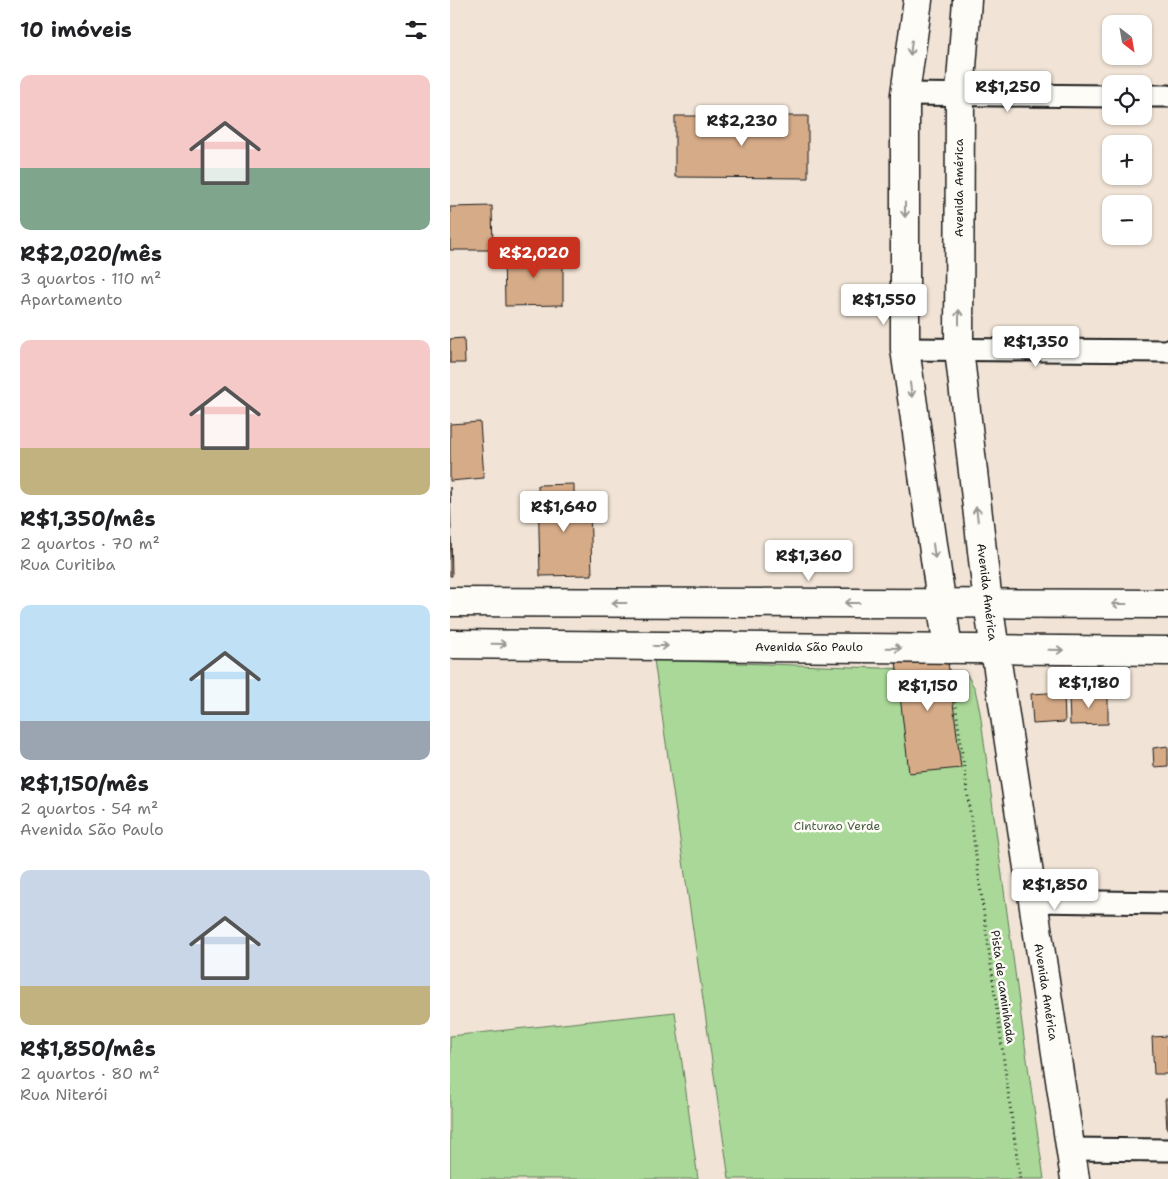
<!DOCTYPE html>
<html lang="pt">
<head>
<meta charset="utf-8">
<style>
  :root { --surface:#fff; --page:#f2f2f2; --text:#202124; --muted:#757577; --accent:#c8321e }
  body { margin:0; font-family:"Shantell Sans",sans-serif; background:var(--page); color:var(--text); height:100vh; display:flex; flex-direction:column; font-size:19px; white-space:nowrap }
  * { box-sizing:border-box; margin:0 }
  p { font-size:16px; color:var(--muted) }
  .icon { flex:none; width:28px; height:28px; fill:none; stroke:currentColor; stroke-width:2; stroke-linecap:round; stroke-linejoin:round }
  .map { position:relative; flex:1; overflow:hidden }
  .sheet { display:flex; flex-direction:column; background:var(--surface); width:450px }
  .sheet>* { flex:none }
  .needle { width:32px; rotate:149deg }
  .buttons { position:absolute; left:652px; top:15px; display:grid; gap:10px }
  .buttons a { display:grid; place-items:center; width:50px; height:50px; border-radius:10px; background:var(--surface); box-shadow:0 1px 4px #0004; font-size:25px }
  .price { position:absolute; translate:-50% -42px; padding:0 11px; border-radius:5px; background:#fff; color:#222; font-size:16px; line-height:32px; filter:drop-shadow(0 1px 2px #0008) }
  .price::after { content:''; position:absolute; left:50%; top:30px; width:15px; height:11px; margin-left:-8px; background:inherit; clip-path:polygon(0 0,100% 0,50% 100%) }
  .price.active { background:var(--accent); color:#fff }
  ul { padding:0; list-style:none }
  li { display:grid; align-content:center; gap:10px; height:265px; padding:0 20px }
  li span { display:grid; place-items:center; height:155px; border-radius:10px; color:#555 }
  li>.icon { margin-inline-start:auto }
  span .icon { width:90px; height:90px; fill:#fffc; stroke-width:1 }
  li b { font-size:21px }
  h2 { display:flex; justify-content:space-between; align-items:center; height:60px; padding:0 20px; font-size:21px }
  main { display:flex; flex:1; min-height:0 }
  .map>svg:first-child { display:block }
  .green { fill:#a9d898; stroke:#627a5a }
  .building { fill:#d6ab88; stroke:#1c1c1c }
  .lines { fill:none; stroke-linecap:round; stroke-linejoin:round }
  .street-casing { stroke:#1c1c1c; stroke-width:25 }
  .secondary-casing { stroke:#1c1c1c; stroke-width:31 }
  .path { stroke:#1c1c1c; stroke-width:3; stroke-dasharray:1 4; stroke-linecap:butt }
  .street { stroke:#fdfcf7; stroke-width:21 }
  .secondary { stroke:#fdfcf7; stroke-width:28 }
  .oneway { stroke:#989794 }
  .labels { text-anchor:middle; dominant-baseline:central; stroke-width:5; stroke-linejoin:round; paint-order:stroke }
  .street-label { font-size:12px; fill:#1c1c1c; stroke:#fdfcf7 }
  .park-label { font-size:12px; fill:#4d5e47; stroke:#fdfcf7 }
</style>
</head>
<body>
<main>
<section class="sheet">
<h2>10 imóveis<svg class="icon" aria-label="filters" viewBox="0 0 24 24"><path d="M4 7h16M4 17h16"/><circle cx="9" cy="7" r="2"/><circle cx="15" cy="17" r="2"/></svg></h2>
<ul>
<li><span style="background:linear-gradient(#f6c9c9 60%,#7fa58c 0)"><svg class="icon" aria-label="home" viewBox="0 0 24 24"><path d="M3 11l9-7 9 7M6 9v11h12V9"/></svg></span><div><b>R$2,020/mês</b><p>3 quartos · 110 m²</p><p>Apartamento</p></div></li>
<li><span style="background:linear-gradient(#f6c9c9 70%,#c2b280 0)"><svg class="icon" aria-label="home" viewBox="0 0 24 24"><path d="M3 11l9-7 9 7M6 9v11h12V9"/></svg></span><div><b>R$1,350/mês</b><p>2 quartos · 70 m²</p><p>Rua Curitiba</p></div></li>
<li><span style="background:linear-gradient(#bfe0f5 75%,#9aa5b1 0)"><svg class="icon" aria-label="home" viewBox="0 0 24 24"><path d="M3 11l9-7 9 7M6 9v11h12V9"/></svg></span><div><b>R$1,150/mês</b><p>2 quartos · 54 m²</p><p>Avenida São Paulo</p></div></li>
<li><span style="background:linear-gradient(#c9d6e8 75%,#c2b280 0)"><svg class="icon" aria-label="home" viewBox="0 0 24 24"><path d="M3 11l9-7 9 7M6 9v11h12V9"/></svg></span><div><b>R$1,850/mês</b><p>2 quartos · 80 m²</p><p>Rua Niterói</p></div></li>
</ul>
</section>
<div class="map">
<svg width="718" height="1179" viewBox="0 0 718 1179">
  <rect width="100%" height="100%" fill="#f1e4d6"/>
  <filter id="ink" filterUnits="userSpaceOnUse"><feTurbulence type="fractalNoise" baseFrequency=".02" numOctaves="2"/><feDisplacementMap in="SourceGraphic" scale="10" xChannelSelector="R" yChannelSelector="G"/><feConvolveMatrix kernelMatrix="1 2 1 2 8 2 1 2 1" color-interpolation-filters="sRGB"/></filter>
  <g filter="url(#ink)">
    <g class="green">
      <polygon points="204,660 515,671 525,689 530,712 572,1024 594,1179 279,1179"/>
      <polygon points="225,1012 248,1179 0,1179 0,1036"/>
    </g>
    <g class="building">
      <polygon points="225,116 358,116 358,178 225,177"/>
      <polygon points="42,206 43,250 0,250 0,207"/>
      <polygon points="113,252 113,305 55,306 54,254"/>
      <polygon points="14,338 15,363 0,363 0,339"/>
      <polygon points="30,422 34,478 0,481 0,424"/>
      <polygon points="124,484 124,504 140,504 142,575 90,576 88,485"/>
      <polygon points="0,487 2,576 0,576"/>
      <polygon points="445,653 497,654 511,768 459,773"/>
      <polygon points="614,692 615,722 583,724 581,694"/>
      <polygon points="619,694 658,694 658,724 620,725"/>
      <polygon points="718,746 718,766 704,767 703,748"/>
      <polygon points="718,1036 718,1074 704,1074 702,1037"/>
      <polygon points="715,1099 718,1099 718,1129 717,1129"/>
    </g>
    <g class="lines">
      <g class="street-casing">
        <g id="street">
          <polyline points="455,94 661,96"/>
          <polyline points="694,96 718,96"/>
          <polyline points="455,349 718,351"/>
          <polyline points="583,901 718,903"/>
          <polyline points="620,1149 718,1150"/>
        </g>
      </g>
      <g class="secondary-casing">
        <g id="secondary">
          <polyline points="468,0 455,94 455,349 498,649"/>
          <polyline points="517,0 510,95 509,349 538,603 625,1179"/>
          <polyline points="0,602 718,604"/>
          <polyline points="0,644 718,651"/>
        </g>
      </g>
      <polyline class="path" points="501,672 570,1179"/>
      <use href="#street" class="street"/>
      <use href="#secondary" class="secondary"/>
    </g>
    <defs><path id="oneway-shaft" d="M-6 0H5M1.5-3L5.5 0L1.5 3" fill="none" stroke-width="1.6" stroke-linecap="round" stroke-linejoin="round" transform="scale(1.25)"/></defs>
    <g class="oneway">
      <use href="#oneway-shaft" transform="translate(461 48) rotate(97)"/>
      <use href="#oneway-shaft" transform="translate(455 210) rotate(90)"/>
      <use href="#oneway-shaft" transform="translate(509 317) rotate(-90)"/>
      <use href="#oneway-shaft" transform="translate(461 390) rotate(82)"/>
      <use href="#oneway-shaft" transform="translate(527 514) rotate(-97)"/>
      <use href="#oneway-shaft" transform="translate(484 551) rotate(82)"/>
      <use href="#oneway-shaft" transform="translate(169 603) rotate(-180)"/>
      <use href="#oneway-shaft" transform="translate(402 603) rotate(-180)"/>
      <use href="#oneway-shaft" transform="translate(669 604) rotate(-180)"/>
      <use href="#oneway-shaft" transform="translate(49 644) rotate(1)"/>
      <use href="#oneway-shaft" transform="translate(211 646)"/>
      <use href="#oneway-shaft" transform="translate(444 648) rotate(1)"/>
      <use href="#oneway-shaft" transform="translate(606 650) rotate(1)"/>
    </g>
  </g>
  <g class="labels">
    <g class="street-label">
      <text transform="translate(509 188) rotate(-90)">Avenida América</text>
      <text transform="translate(537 592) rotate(83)">Avenida América</text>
      <text x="359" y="647">Avenida São Paulo</text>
      <text transform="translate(553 987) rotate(82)">Pista de caminhada</text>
      <text transform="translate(596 992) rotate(81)">Avenida América</text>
    </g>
    <g class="park-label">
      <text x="387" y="826">Cinturao Verde</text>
    </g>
  </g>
</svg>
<div class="buttons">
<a><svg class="needle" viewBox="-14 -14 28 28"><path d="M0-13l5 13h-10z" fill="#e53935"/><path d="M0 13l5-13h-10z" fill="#757577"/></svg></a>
<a><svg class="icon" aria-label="locate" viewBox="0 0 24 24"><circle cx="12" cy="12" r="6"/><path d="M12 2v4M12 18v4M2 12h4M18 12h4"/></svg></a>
<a>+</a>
<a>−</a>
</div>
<b class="price" style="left:558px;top:113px">R$1,250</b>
<b class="price" style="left:292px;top:147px">R$2,230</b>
<b class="price active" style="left:84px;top:279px">R$2,020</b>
<b class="price" style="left:434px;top:326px">R$1,550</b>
<b class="price" style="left:586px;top:368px">R$1,350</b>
<b class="price" style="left:114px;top:533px">R$1,640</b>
<b class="price" style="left:359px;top:582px">R$1,360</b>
<b class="price" style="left:639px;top:709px">R$1,180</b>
<b class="price" style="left:478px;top:712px">R$1,150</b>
<b class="price" style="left:605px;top:911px">R$1,850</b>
</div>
</main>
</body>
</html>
